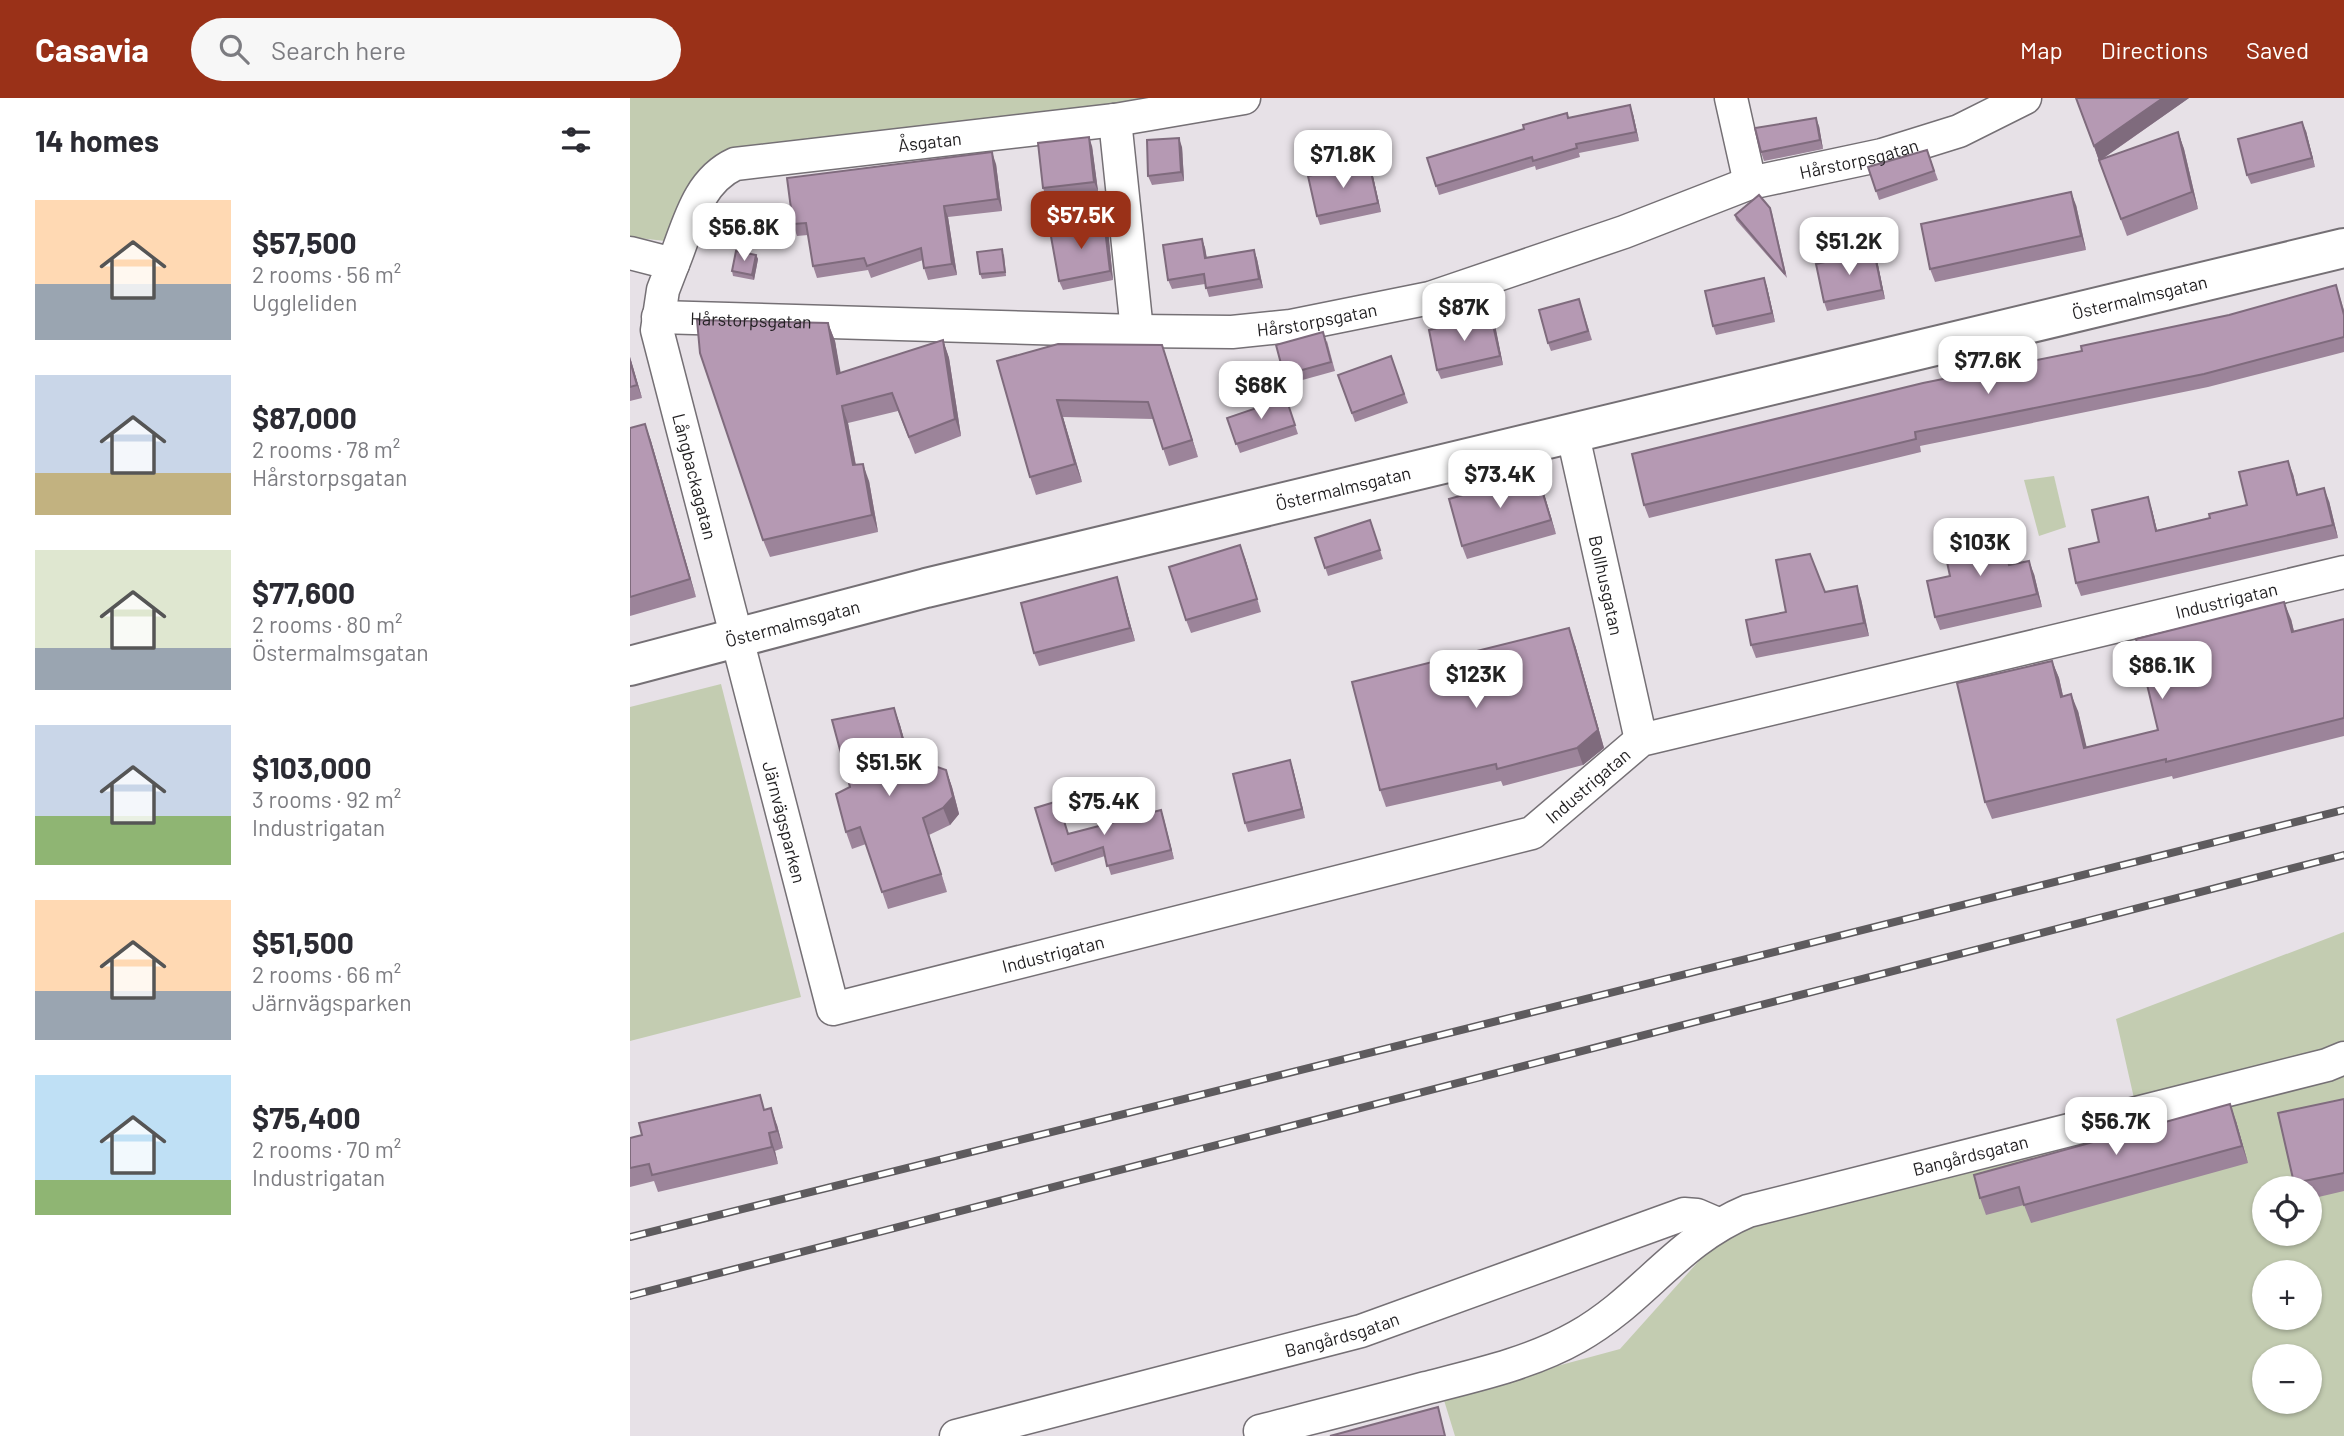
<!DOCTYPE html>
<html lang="en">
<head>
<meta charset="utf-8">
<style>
  :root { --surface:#fff; --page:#f7f7f7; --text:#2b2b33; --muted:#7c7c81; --accent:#9a3118 }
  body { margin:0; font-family:Barlow,sans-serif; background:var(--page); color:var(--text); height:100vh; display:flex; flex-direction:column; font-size:26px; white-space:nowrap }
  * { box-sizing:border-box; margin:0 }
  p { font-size:23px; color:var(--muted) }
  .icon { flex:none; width:38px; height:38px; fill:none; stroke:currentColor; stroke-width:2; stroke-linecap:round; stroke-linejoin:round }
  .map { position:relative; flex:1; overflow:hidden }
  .details { display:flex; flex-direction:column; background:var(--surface); width:630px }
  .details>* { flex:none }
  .buttons { position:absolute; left:1622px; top:1078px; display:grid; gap:14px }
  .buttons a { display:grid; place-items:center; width:70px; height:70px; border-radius:50%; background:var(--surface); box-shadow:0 2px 5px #0004; font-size:35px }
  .price { position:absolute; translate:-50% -60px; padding:0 16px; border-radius:14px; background:#fff; color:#222; font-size:23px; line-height:46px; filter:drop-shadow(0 2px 4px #0008) }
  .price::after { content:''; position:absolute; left:50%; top:42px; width:21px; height:16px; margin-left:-10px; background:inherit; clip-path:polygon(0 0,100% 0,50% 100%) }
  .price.on { background:var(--accent); color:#fff }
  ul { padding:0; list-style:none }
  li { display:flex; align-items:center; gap:21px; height:175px; padding:0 35px }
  li span { display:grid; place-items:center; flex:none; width:196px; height:140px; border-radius:0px; color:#555 }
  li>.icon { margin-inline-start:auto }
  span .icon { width:84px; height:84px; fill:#fffc; stroke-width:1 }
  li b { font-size:30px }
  h2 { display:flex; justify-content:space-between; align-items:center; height:84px; padding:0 35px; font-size:30px }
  header { display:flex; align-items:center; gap:42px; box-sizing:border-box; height:98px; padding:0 35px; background:var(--accent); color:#fff }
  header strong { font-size:33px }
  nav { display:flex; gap:38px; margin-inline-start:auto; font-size:24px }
  .search { width:490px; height:63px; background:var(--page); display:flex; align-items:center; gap:18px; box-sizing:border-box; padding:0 24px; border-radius:38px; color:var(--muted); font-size:26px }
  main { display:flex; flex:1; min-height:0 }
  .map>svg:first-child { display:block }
  .green { fill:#c3ccb1; fill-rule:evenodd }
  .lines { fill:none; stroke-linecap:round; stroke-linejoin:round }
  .street-casing { stroke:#757075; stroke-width:35 }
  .secondary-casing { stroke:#757075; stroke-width:42 }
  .street { stroke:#fff; stroke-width:32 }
  .secondary { stroke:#fff; stroke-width:38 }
  .rail-casing { stroke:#5e5b5e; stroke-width:8 }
  .rail { stroke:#fff; stroke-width:5; stroke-dasharray:16; stroke-linecap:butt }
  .wall { fill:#9c849a }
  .shaded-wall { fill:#7f6b7d }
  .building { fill:#b599b3; stroke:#7f6b7d; stroke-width:2 }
  .labels { text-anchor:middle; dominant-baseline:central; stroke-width:5; stroke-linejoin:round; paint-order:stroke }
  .street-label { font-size:18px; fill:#211f21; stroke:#fff }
</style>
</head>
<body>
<header>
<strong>Casavia</strong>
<div class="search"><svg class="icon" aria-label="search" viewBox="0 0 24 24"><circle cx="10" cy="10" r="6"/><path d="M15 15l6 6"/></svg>Search here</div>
<nav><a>Map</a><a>Directions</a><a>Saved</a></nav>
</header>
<main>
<section class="details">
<h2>14 homes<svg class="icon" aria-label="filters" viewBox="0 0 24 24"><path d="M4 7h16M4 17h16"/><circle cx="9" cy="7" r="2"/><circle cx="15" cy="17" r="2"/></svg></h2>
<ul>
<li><span style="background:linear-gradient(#ffd9b3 60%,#9aa5b1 0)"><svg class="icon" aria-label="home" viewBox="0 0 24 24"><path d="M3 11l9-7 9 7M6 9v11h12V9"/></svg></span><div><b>$57,500</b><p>2 rooms · 56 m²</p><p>Uggleliden</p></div></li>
<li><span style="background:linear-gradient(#c9d6e8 70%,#c2b280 0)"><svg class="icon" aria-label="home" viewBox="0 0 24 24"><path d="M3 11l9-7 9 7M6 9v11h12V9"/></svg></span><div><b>$87,000</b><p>2 rooms · 78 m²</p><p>Hårstorpsgatan</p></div></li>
<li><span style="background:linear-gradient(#dfe7d0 70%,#9aa5b1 0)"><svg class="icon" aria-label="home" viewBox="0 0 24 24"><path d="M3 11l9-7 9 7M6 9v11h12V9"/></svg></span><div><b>$77,600</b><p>2 rooms · 80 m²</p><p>Östermalmsgatan</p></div></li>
<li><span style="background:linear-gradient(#c9d6e8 65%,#8fb573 0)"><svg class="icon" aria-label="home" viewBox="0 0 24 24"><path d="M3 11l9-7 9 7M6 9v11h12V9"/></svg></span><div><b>$103,000</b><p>3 rooms · 92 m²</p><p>Industrigatan</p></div></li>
<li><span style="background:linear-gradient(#ffd9b3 65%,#9aa5b1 0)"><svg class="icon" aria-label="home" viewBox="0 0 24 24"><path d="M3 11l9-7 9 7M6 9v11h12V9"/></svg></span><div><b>$51,500</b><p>2 rooms · 66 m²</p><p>Järnvägsparken</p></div></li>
<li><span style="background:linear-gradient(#bfe0f5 75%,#8fb573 0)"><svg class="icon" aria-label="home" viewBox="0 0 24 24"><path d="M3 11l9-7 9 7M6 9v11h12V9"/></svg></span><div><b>$75,400</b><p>2 rooms · 70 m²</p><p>Industrigatan</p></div></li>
</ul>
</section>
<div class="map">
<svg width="1714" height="1338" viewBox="0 0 1714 1338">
  <rect width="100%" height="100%" fill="#e7e1e7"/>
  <g class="green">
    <polygon points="0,0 516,0 519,18 76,85 35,143 0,139"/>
    <polygon points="1424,378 1436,429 1409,438 1394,382"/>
    <polygon points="91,586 171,899 0,943 0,609"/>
    <path d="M1714,834V1338H825L813,1299L990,1251L1127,1098L1508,1018L1486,921ZM1634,1090H1680V1136H1634ZM1634,1174H1680V1220H1634ZM1634,1258H1680V1304H1634Z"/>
  </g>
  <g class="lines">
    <g class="street-casing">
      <g id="street">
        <polyline points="1101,0 1120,85"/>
        <polyline points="485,22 507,233"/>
        <path id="s1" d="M0,155L43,166L33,192L27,232L203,911L902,735L1011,642L1714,474"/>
        <path id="s2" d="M43,166C58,130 66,84 105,66L485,22L614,0"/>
        <path id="s3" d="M28,219L507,233L602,234L661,228L800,200L994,134L1120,85L1252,57L1329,33L1395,0"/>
        <path id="s4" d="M942,333L1011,642"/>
        <path id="s5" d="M630,1333C685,1319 741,1305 796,1290C847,1277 901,1265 947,1239C1013,1202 1046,1143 1118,1113L1697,967L1714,960"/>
        <path id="s6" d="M326,1338L731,1233L1054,1116L1067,1117L1088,1126"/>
      </g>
    </g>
    <g class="secondary-casing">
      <g id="secondary">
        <path id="s7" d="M0,568L296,490L1714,150"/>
      </g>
    </g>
    <use href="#street" class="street"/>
    <use href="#secondary" class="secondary"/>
    <g class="rail-casing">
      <g id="rail">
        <polyline points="0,1139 1714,712"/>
        <polyline points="0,1198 1714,757"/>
      </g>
    </g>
    <use href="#rail" class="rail"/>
  </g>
  <g class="wall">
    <polygon points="1446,0 1559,0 1471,62 1548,34 1554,51 1568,111 1497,138"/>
    <polygon points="1003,16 1009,43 949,55 950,59 906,72 905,68 809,97 797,60 939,20"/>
    <polygon points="1189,28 1193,51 1134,63 1131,54"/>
    <polygon points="1676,33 1685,69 1621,86 1617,77"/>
    <polygon points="462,48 468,93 416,99 413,90"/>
    <polygon points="552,49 554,83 522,87 518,78"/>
    <polygon points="1297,52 1308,82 1249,102 1246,93"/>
    <polygon points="739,65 742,74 751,114 690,127 687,118"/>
    <polygon points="366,66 372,113 318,119 327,177 298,182 294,170 293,162 241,180 238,172 187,180 183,168 178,137 167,138 163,126"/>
    <polygon points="1446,107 1456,152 1305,184 1300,171"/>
    <polygon points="1140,110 1142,115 1157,180 1106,122 1105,117"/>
    <polygon points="474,123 478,132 483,182 433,192 429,183"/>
    <polygon points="572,141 575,150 577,160 624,152 627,161 633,190 579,199 575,186 542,191 538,182"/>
    <polygon points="1244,153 1247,162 1255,201 1197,213 1194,204"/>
    <polygon points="374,156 376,178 352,181 350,176"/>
    <polygon points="126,157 128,161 124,182 103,178 102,173"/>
    <polygon points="1134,180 1137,189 1145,224 1086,237 1083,228"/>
    <polygon points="1706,187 1714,212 1714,254 1578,289 1290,348 1291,354 1019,420 1014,407 1452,253 1599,217"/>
    <polygon points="952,210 962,242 921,253 918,245"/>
    <polygon points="198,225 205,243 210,275 313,242 319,260 331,338 285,356 268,313 218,325 226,367 239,383 248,434 140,459 133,442"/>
    <polygon points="865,227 873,267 811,281 807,272"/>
    <polygon points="697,243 705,273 658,286 654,277"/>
    <polygon points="532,247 568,359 539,368 523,321 433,319 452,384 406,397 400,379 367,263"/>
    <polygon points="761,258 778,305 725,324 708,277"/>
    <polygon points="0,259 12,300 0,303"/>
    <polygon points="656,300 668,336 610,355 597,320"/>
    <polygon points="15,326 21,343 66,499 0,518 0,330"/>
    <polygon points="1663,376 1668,396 1699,403 1708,440 1451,498 1446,485 1469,444 1522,412 1527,432 1580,420 1617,407"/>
    <polygon points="912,389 926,436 837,461 832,448"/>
    <polygon points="740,422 753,461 698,478 685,440"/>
    <polygon points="1377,450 1381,467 1404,476 1412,509 1310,532 1305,519 1320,478"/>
    <polygon points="615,460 631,514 561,535 556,522"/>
    <polygon points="491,493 505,543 409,568 404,555"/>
    <polygon points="1231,501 1239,538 1126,560 1121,547 1156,514"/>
    <polygon points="1661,521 1664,533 1714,521 1714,638 1543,681 1542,678 1362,721 1355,704 1422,563 1429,580 1433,598 1448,613 1456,649 1528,632"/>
    <polygon points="945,547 974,650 953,667 873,688 871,683 756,709 750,692"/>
    <polygon points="264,610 270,627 283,673 316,672 322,689 329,716 320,727 299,737 317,794 258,811 236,746 222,751 216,734 220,689"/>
    <polygon points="663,671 675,720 618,734 615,725"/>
    <polygon points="431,712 438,736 531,712 544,761 481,777 475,758 425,774 422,766"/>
    <polygon points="1714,1001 1714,1093 1680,1101 1680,1090 1666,1090 1664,1085"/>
    <polygon points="135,1011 147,1027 153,1050 145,1053 148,1066 28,1094 24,1083 0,1089 0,1040"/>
    <polygon points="1606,1023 1618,1065 1401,1125 1394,1107 1356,1117 1350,1100"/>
  </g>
  <g class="shaded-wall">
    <polygon points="1533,0 1559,0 1469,63 1464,48"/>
    <polygon points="1000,7 1003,16 1009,43 1006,34"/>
    <polygon points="1186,20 1189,28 1193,51 1190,42"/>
    <polygon points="1672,24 1676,33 1685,69 1682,60"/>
    <polygon points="1548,34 1554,51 1568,111 1562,94"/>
    <polygon points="459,39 462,48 468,93 464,84"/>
    <polygon points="549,40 552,49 554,83 551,74"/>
    <polygon points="362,54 366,66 372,113 368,101"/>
    <polygon points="739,65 742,74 751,114 748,105"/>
    <polygon points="1441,94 1446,107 1456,152 1451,138"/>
    <polygon points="314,108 318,119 327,177 322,166"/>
    <polygon points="474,123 478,132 483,182 480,173"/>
    <polygon points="572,141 575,150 578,169 575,160"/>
    <polygon points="624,152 627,161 633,190 629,181"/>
    <polygon points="1244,153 1247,162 1255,201 1252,192"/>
    <polygon points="126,157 128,161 124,182 122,177"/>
    <polygon points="1134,180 1137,189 1145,224 1142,215"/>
    <polygon points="861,218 865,227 873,267 870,258"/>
    <polygon points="198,225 205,243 214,293 207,276"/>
    <polygon points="313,242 319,260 331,338 325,321"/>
    <polygon points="532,247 538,264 568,359 562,342"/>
    <polygon points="0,259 12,300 7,287 0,263"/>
    <polygon points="427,302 433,319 452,384 445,366"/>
    <polygon points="212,308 218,325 229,385 223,367"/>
    <polygon points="15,326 21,343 66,499 60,481"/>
    <polygon points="1658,363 1663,376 1671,410 1667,397"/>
    <polygon points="233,366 239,383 248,434 242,417"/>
    <polygon points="907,376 912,389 926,436 921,422"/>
    <polygon points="1694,390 1699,403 1708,440 1703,427"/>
    <polygon points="1518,399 1522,412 1530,446 1526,433"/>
    <polygon points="1372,437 1377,450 1384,480 1379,467"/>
    <polygon points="610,447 615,460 631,514 627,501"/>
    <polygon points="1399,463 1404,476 1412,509 1407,496"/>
    <polygon points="487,479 491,493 505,543 500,530"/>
    <polygon points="1227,488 1231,501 1239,538 1234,525"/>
    <polygon points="1654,504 1661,521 1668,551 1662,534"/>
    <polygon points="939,530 945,547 974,650 953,667 947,650"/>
    <polygon points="1422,563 1429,580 1437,616 1431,599"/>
    <polygon points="1441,596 1448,613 1461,667 1454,650"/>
    <polygon points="264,610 270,627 288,691 282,674"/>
    <polygon points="660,662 663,671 675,720 672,711"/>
    <polygon points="316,672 322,689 329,716 320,727 313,710"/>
    <polygon points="531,712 534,721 544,761 541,752"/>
    <polygon points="293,720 299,737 317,794 311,776"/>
    <polygon points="1600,1006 1606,1023 1618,1065 1612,1048"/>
    <polygon points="141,1010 147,1027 153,1050 147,1033"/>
    <polygon points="139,1035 145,1053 148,1066 142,1049"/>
  </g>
  <g class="building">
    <polygon points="1446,0 1533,0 1464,48"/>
    <polygon points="1000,7 1006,34 946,46 947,50 903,63 902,59 806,88 797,60 894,31 893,27 937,15 938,20"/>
    <polygon points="1186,20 1190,42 1131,54 1125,30"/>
    <polygon points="1672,24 1682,60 1617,77 1608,41"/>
    <polygon points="1548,34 1562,94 1491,121 1469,62"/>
    <polygon points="459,39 464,84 413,90 408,45"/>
    <polygon points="549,40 551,74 518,78 517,42"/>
    <polygon points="1297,52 1304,73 1246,93 1238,69"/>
    <polygon points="362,54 368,101 314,108 322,166 294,170 291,150 237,168 234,160 183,168 176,125 163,126 157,80"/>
    <polygon points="739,65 748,105 687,118 678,78"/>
    <polygon points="1441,94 1451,138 1300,171 1291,126"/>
    <polygon points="1129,97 1140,110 1155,176 1105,117"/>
    <polygon points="474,123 480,173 429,183 420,133"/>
    <polygon points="572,141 575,160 624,152 629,181 576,190 574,176 538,182 533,147"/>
    <polygon points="372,151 375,174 350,176 347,154"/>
    <polygon points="106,153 126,157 122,177 102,173"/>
    <polygon points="1244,153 1252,192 1194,204 1186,166"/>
    <polygon points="1134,180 1142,215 1083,228 1075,193"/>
    <polygon points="1706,187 1714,217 1714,239 1574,276 1285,334 1286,341 1014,407 1002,356 1293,285 1452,253 1451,248 1599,217"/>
    <polygon points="949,201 958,233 918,245 909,212"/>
    <polygon points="861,218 870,258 807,272 799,232"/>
    <polygon points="67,222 198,225 207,276 313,242 325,321 279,339 262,295 212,308 223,367 233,366 242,417 133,442 70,255"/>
    <polygon points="693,234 701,264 654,277 646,247"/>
    <polygon points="428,246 532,247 562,342 533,351 518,304 427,302 445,366 400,379 367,263"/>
    <polygon points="761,258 774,296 722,315 708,277"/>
    <polygon points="0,263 7,287 0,289"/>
    <polygon points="656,300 665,327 606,346 597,320"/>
    <polygon points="15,326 60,481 0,499 0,330"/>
    <polygon points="1658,363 1667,397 1694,390 1703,427 1446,485 1439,451 1469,444 1462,412 1518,399 1526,433 1580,420 1579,416 1617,407 1609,374"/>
    <polygon points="907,376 921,422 832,448 819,401"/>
    <polygon points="740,422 750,452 695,470 685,440"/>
    <polygon points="1372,437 1379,467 1399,463 1407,496 1305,519 1297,483 1320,478 1314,450"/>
    <polygon points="610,447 627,501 556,522 539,469"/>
    <polygon points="1180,456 1195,494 1227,488 1234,525 1121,547 1116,522 1156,514 1146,462"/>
    <polygon points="487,479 500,530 404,555 391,505"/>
    <polygon points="1654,504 1662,534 1714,521 1714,620 1536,664 1536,661 1355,704 1327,585 1422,563 1431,599 1441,596 1454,650 1528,632 1506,541"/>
    <polygon points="939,530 968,632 947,650 867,671 866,666 750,692 722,584"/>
    <polygon points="264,610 282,674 299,666 316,672 323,699 313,710 293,720 311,776 252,794 230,729 216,734 206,696 220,689 202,622"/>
    <polygon points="660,662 672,711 615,725 603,676"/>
    <polygon points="428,703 438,736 531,712 541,752 477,768 473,749 422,766 405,710"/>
    <polygon points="130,997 134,1012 141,1010 147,1033 139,1035 142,1049 22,1077 19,1066 0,1070 0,1040 12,1037 9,1025"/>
    <polygon points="1714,1001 1714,1075 1664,1085 1648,1015"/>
    <polygon points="1600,1006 1612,1048 1394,1107 1389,1089 1350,1100 1344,1077"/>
    <polygon points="808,1309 815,1338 700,1338"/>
  </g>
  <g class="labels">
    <g class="street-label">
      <text stroke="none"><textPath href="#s2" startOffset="317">Åsgatan</textPath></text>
      <text stroke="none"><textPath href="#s3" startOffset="1227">Hårstorpsgatan</textPath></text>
      <text stroke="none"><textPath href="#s7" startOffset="1554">Östermalmsgatan</textPath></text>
      <text stroke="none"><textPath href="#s3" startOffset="660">Hårstorpsgatan</textPath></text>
      <text stroke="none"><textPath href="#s3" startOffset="93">Hårstorpsgatan</textPath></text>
      <text stroke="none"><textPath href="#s1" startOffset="264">Långbackagatan</textPath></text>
      <text stroke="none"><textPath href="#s7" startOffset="735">Östermalmsgatan</textPath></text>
      <text stroke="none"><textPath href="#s4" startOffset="158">Bollhusgatan</textPath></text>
      <text stroke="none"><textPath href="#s1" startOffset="2280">Industrigatan</textPath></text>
      <text stroke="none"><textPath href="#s7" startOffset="168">Östermalmsgatan</textPath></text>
      <text stroke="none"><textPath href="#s1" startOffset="1608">Industrigatan</textPath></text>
      <text stroke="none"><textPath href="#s1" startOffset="621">Järnvägsparken</textPath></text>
      <text stroke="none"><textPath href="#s1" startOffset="1041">Industrigatan</textPath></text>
      <text stroke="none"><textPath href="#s5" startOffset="774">Bangårdsgatan</textPath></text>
      <text stroke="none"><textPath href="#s6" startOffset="399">Bangårdsgatan</textPath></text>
    </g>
  </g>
</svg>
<div class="buttons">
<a><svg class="icon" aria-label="locate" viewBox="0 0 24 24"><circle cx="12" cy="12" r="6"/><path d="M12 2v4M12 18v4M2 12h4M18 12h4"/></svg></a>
<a>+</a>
<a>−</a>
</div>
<b class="price" style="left:713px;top:92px">$71.8K</b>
<b class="price on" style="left:451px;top:153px">$57.5K</b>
<b class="price" style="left:114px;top:165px">$56.8K</b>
<b class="price" style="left:1219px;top:179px">$51.2K</b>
<b class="price" style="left:834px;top:245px">$87K</b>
<b class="price" style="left:1358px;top:298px">$77.6K</b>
<b class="price" style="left:631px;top:323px">$68K</b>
<b class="price" style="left:870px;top:412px">$73.4K</b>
<b class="price" style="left:1350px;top:480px">$103K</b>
<b class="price" style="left:1532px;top:603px">$86.1K</b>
<b class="price" style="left:846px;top:612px">$123K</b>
<b class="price" style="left:259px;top:700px">$51.5K</b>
<b class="price" style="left:474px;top:739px">$75.4K</b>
<b class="price" style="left:1486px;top:1059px">$56.7K</b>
</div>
</main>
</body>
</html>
